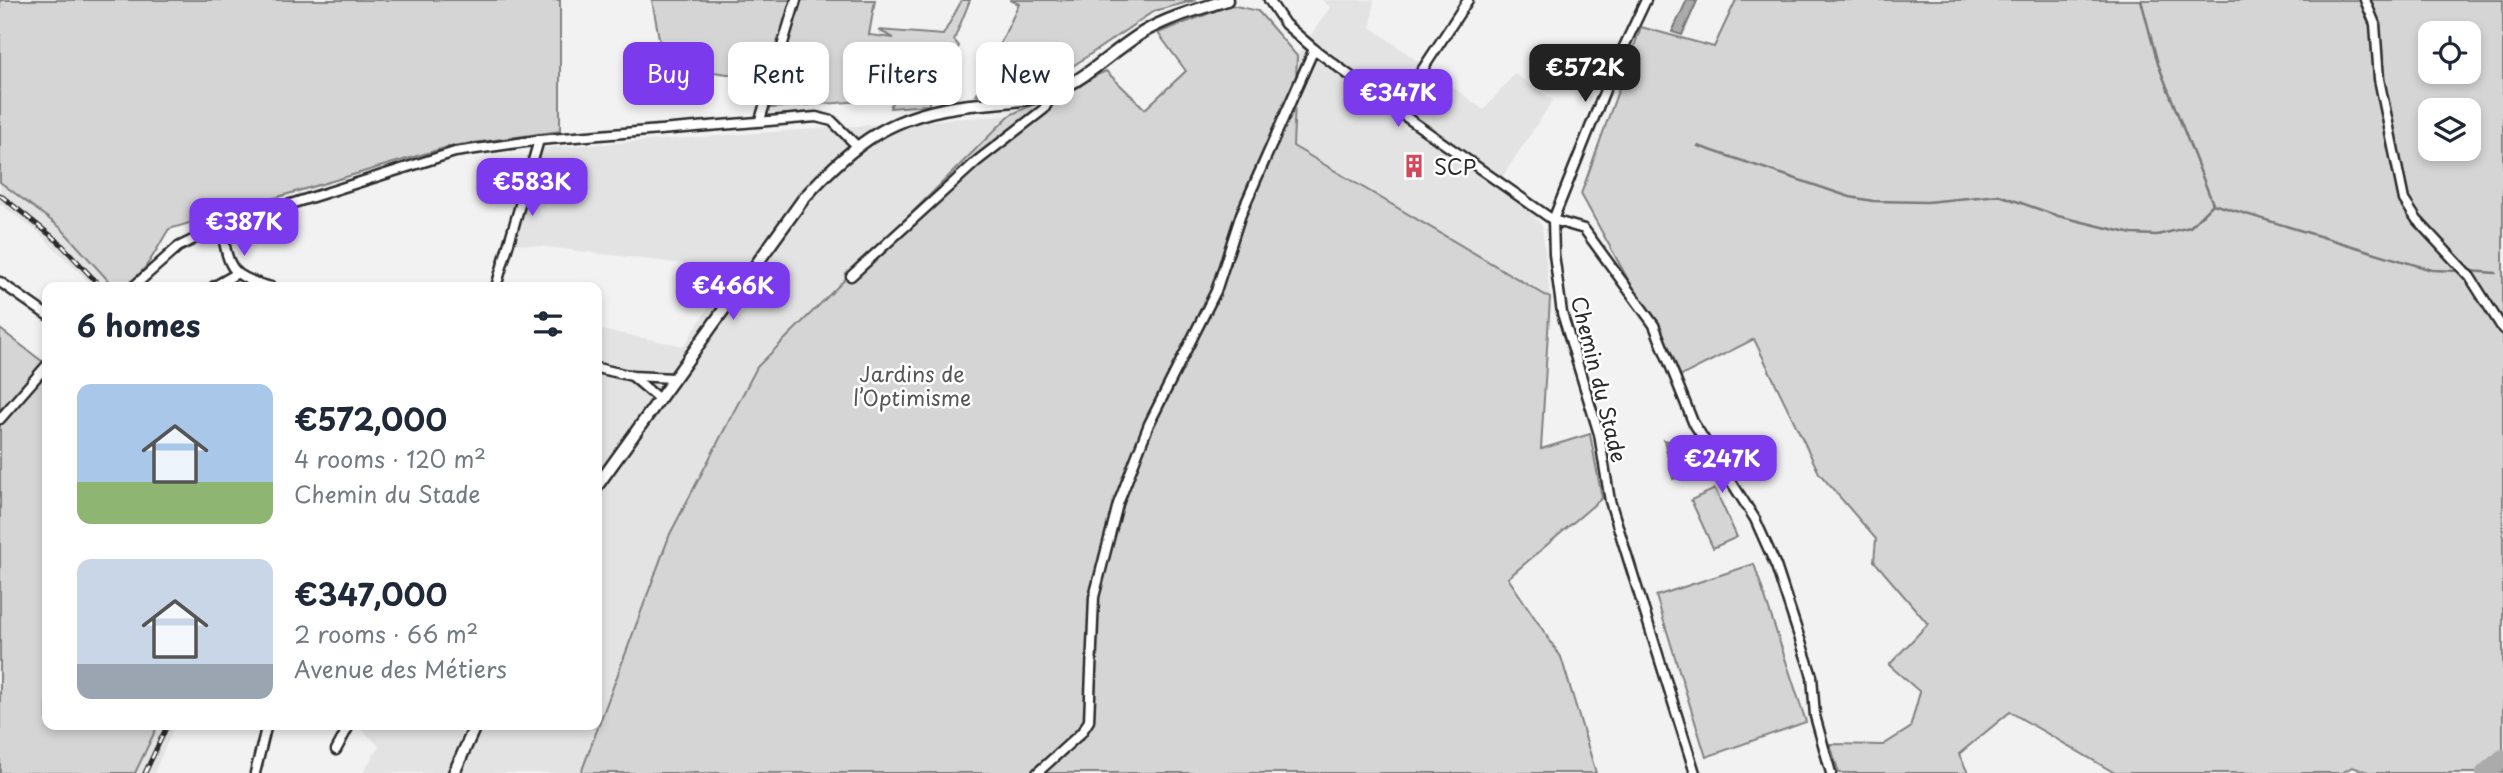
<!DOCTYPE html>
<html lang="en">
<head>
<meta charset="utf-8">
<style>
  :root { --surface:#fff; --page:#f6f6f7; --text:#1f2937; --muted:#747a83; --accent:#7c3aed }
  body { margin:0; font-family:"Playpen Sans",sans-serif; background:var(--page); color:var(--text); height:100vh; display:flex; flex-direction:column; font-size:26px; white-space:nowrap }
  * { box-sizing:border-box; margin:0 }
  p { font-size:23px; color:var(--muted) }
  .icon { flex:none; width:38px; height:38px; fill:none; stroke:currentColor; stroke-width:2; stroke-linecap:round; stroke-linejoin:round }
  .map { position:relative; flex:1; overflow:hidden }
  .panel { position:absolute; left:42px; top:282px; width:560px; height:448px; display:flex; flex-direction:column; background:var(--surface); border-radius:14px; box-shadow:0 4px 10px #0003 }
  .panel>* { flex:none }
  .banner { position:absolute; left:623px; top:42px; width:665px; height:63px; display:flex; gap:14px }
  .tools { position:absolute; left:2418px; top:21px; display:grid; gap:14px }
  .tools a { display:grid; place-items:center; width:63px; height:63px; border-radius:14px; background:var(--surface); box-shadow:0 4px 10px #0003; font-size:35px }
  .price { position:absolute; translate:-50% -60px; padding:0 16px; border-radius:14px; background:var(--accent); color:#fff; font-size:23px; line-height:46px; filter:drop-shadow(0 2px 4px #0008) }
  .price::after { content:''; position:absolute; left:50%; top:42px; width:21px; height:16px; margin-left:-10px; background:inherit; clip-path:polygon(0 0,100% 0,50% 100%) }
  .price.current { background:#222; color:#fff }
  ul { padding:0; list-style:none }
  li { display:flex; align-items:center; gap:21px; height:175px; padding:0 35px }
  li span { display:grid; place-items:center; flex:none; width:196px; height:140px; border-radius:14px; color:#555 }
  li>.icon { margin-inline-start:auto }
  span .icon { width:84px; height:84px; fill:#fffc; stroke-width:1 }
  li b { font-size:30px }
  h2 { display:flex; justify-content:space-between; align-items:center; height:84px; padding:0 35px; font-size:30px }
  .tag { padding:0 24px; border-radius:14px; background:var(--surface); box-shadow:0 4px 10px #0003; font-size:24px; line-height:63px }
  .tag.current { background:var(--accent); color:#fff }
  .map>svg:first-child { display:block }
  .built { fill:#e3e3e3 }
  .green { fill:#d5d5d5; stroke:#808080; stroke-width:2; fill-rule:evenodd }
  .water { fill:#ababab; stroke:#787878; stroke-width:2 }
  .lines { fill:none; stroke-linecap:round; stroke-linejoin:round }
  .stream { stroke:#787878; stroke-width:2.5 }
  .river { stroke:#ababab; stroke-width:18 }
  .minor-casing { stroke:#2b2b2b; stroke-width:13 }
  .tertiary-casing { stroke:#2b2b2b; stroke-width:15 }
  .minor { stroke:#fff; stroke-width:8 }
  .tertiary { stroke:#fff; stroke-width:10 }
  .rail-casing { stroke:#2b2b2b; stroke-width:5 }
  .rail { stroke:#fff; stroke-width:2.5; stroke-dasharray:8; stroke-linecap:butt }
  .labels { text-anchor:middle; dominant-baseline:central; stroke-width:5; stroke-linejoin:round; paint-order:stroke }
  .poi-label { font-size:21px; fill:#2b2b2b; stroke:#fff; text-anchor:start }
  .park-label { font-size:21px; fill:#565656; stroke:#fff }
  .street-label { font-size:21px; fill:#2b2b2b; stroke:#fff }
</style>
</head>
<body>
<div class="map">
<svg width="2503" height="773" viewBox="0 0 2503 773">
  <rect width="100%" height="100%" fill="#f2f2f2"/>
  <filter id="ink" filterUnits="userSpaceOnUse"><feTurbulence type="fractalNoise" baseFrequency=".0143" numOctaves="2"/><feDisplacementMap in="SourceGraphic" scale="14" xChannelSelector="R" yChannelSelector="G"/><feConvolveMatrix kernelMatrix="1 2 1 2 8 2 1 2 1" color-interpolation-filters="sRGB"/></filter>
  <g filter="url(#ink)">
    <g class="built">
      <polygon points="1322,0 1374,0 1371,27 1484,110 1514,74 1553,100 1503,176 1542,226 1550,298 1293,146 1297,56 1330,7"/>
      <polygon points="1010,115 757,367 670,534 581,773 363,773 379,746 356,724 597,724 597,329 684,346 732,270 514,243 534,149"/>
      <polygon points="0,182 61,228 114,287 94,287 39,233 0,204"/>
      <polygon points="158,725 175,725 154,773 135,773"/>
    </g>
    <g class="green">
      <path d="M0,0H560V131L451,146L169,229C155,250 141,287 114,287L61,228L0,182Z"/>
      <polygon points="652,0 875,0 869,35 894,38 878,30 943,35 962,0 970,0 954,40 959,46 928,105 890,108 900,81 889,99 771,108 773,80 713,72 665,71"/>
      <polygon points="1010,0 1196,0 1154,11 1073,66 1038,85 976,95 1019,4"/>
      <path d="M1736,0H2503V773H2372L2352,767L2342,773H2115L2010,712L1959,754L1968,773H1839L1830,744L1883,745L1910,728L1920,692L1889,665L1928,624L1874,561L1876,539L1819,473L1754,339L1681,376L1581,194L1641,27L1714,47ZM2431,33H2469V72H2431ZM2431,110H2469V149H2431Z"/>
      <polygon points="1231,5 1258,11 1297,56 1293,146 1550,298 1541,449 1590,434 1602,498 1508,578 1561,657 1596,773 581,773 670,534 757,367 1010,115 1106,71 1145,109 1186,71 1158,33"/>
      <polygon points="0,329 47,365 47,724 158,725 135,773 0,773"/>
      <polygon points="1715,489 1737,537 1713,548 1691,500"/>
      <polygon points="1754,564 1806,722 1706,757 1656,596"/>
    </g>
    <g class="water">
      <polygon points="1687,0 1697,1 1682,35 1672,32"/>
      <polygon points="1664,440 1694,446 1691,458 1684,462 1682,477 1673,479"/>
    </g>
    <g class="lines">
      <g class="stream">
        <polyline points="2141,0 2158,64 2213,204 2432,270 2459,271"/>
        <polyline points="1698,146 1850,197 1873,201 1927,202 1999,195 2058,216 2132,234 2157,235 2190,227 2213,204"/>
        <polyline points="2469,271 2496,273"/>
      </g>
      <polyline class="river" points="2485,773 2503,758"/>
      <g class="minor-casing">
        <g id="minor">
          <polyline points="1269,0 1285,24 1314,49 1396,110 1553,220 1584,229 1654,325 1693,422 1755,519 1776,566 1812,676 1815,716 1831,773"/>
          <polyline points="1646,0 1613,70 1553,220 1554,254 1562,313 1599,434 1610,501 1695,773"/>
          <polyline points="2365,0 2375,24 2379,79 2404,200 2417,220 2470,277 2503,329"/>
          <polyline points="1396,110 1468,0"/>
          <polyline points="760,120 796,0"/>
          <path d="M221,226C229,267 228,276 271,287"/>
          <polyline points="851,276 977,161 1044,109 1053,93"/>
          <polyline points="0,282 47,315"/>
          <polyline points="133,287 178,247 221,226 455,152 539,140 816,117 832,121 856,145"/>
          <polyline points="213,287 236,274"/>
          <polyline points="496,287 539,140"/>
          <polyline points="597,368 632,376 674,378"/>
          <polyline points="632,376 659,399"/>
          <polyline points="0,419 47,365"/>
          <polyline points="336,750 350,724"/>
          <polyline points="255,773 267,724"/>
          <polyline points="1037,773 1081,733 1089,721 1094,597 1118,504 1149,424 1216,291 1241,214 1314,49"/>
        </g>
      </g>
      <g class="tertiary-casing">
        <g id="tertiary">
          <path d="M597,486L804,198C854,142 894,113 970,105C998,102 1028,102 1054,92C1089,78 1115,48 1147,30C1172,16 1200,9 1227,0"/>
          <polyline points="454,773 476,724"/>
        </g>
      </g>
      <use href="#minor" class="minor"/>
      <use href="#tertiary" class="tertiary"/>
      <g class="rail-casing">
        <g id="rail">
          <polyline points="0,195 59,242 101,287"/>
          <polyline points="145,773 168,724"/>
        </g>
      </g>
      <use href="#rail" class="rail"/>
    </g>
  </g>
  <defs>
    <g id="building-bare" transform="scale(1.89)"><path d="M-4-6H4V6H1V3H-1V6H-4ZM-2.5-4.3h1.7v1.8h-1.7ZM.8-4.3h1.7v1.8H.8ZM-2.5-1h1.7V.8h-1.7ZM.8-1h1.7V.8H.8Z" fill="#d1495b" stroke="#fff" stroke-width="2.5" paint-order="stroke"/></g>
  </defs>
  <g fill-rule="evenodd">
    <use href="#building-bare" x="1414" y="166"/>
  </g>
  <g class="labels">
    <g class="poi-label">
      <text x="1434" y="166">SCP</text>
    </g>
    <g class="park-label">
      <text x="912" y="373">Jardins de<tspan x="912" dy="24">l’Optimisme</tspan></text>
    </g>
    <g class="street-label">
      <text transform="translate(1600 379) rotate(76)">Chemin du Stade</text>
    </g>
  </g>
</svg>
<div class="tools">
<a><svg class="icon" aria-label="locate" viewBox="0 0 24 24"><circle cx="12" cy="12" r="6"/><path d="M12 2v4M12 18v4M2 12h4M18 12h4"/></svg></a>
<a><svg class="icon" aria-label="layers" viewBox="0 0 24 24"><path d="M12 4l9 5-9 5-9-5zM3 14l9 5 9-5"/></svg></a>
</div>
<b class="price current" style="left:1585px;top:104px">€572K</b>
<b class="price" style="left:1398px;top:129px">€347K</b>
<b class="price" style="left:532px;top:218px">€583K</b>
<b class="price" style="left:244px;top:258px">€387K</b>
<b class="price" style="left:733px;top:322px">€466K</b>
<b class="price" style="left:1722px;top:495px">€247K</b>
<div class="banner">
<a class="tag current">Buy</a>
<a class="tag">Rent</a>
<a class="tag">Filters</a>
<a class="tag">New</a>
</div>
<section class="panel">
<h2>6 homes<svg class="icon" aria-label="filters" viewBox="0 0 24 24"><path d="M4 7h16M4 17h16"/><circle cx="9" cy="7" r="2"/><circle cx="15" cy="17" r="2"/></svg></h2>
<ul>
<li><span style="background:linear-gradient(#a9c7e8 70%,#8fb573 0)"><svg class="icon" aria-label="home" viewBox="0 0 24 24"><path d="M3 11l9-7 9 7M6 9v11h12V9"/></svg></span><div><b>€572,000</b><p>4 rooms · 120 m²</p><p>Chemin du Stade</p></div></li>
<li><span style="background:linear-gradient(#c9d6e8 75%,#9aa5b1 0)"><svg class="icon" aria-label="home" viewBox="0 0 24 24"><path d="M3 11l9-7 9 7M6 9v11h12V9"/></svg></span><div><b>€347,000</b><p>2 rooms · 66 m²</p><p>Avenue des Métiers</p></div></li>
</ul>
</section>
</div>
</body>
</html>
